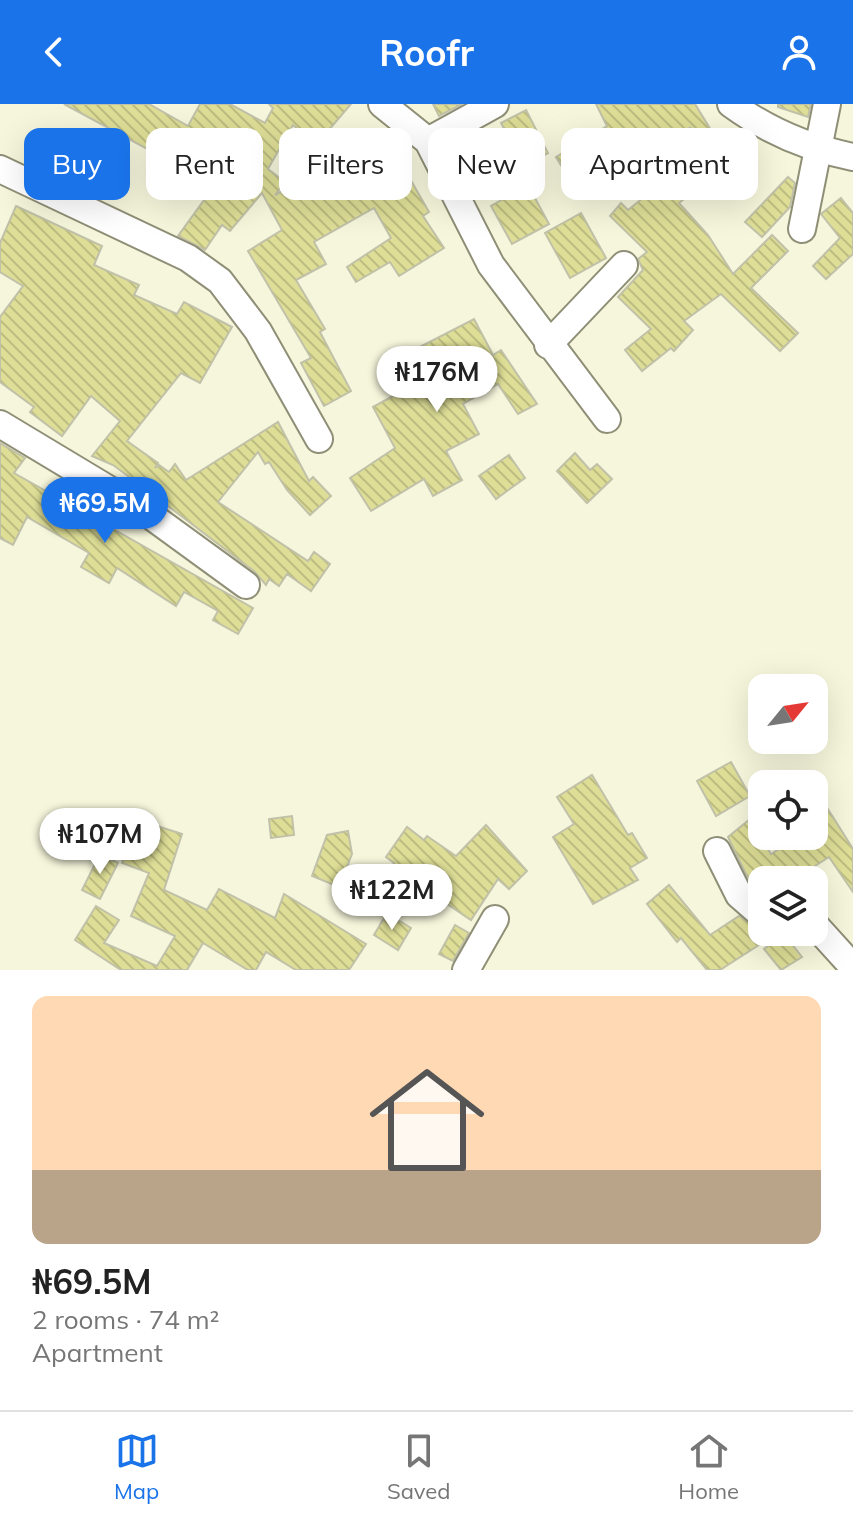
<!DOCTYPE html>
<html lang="en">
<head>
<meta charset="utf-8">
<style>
  :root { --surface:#fff; --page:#f6f6f6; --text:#222; --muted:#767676; --line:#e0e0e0; --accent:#1a73e8 }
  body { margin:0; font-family:Mulish,sans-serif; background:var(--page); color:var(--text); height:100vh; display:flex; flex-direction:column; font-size:30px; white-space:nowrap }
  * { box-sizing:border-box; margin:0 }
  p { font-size:26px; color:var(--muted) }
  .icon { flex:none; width:44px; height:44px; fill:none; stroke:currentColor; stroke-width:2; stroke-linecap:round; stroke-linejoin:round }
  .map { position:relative; height:866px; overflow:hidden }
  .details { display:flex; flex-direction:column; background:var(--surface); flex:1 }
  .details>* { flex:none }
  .hud { position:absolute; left:24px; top:24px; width:806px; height:72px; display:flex; gap:16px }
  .needle { width:52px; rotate:60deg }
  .controls { position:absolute; left:748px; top:570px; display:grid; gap:16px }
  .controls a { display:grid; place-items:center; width:80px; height:80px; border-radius:16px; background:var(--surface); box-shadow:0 8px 32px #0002; font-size:40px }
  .price { position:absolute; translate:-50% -68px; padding:0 18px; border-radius:28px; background:#fff; color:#222; font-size:26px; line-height:52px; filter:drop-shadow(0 2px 4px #0008) }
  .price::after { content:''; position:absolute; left:50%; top:48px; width:24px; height:18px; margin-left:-12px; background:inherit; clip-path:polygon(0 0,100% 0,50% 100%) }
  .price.current { background:var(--accent); color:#fff }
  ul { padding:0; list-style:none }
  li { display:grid; align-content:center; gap:16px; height:424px; padding:0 32px }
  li+li { border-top:2px solid var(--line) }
  li span { display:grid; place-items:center; height:248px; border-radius:16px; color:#555 }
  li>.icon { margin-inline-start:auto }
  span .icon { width:144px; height:144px; fill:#fffc; stroke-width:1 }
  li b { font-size:34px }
  .tag { padding:0 28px; border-radius:16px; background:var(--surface); box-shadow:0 8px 32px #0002; font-size:28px; line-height:72px }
  .tag.current { background:var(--accent); color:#fff }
  header { display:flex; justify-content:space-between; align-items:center; height:104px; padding:0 32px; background:var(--accent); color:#fff; font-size:36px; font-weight:700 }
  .tab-bar { display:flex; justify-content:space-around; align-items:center; height:112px; border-top:2px solid var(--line); background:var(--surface); font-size:22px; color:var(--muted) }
  .tab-bar a { display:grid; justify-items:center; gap:4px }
  .tab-bar .current { color:var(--accent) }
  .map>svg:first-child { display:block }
  .building { fill:url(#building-back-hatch); stroke:#c0c1a8; stroke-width:2 }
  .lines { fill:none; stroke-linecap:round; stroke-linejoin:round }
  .minor-casing { stroke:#8f8f77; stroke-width:30 }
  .minor { stroke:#fff; stroke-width:26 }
</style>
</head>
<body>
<header><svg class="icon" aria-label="back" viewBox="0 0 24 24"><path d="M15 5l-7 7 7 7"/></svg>Roofr<svg class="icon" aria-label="person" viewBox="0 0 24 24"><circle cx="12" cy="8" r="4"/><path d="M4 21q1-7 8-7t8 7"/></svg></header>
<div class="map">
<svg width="853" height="866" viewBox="0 0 853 866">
  <defs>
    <pattern id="building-back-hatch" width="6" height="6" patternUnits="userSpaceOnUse" patternTransform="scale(2)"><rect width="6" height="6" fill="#dede97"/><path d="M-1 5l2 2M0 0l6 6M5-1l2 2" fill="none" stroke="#bdbd81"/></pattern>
  </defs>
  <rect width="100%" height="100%" fill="#f6f6dc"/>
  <g class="building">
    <polygon points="64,0 149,0 188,22 200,0 230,0 265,19 273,4 269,0 351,0 316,41 293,21 268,65 285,78 275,91 385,31 429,108 423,112 444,144 399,172 390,158 356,178 347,163 391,134 374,104 314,138 326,160 296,176 325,225 320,228 351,287 324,302 301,259 311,254 248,147 282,126 262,89 230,127 222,121 205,146 178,132 204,96 160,68 168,56"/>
    <polygon points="433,0 462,0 439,12"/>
    <polygon points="596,0 695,0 717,36 682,58 701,81 679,99 708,131 733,170 772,131 788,147 751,184 798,229 780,247 721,190 684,217 693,226 674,247 671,244 642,267 625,246 651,225 618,193 643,166 638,155 647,148 610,112 621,99 628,106 670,72 667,68 645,82 641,77 691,23 653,46 647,37 617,56 622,65 584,88 567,71 556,53 607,22"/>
    <polygon points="778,0 811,0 808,13 778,3"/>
    <polygon points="526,6 548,49 524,62 501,19"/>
    <polygon points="40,46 59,54 51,72 33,63"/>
    <polygon points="788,73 795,79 790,103 762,133 745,118"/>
    <polygon points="528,81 549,120 512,140 491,102"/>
    <polygon points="841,94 853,109 853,150 826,175 813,162 840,134 821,110"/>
    <polygon points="16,102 102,142 94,161 139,181 134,191 177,210 184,198 232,223 200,279 181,269 127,337 158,359 155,364 159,361 169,368 175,360 186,376 278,318 309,377 313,373 331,392 310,411 287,386 269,358 265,360 258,348 218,398 308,457 314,448 330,460 311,487 287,470 279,482 269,475 266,481 255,468 147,386 113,361 92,352 120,317 91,292 62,332 30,308 34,303 0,278 0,213 23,182 0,168 0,139"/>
    <polygon points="581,109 606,154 570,174 545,129"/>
    <polygon points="474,215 493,251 501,246 537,300 518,310 498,280 463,300 479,330 446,347 462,376 433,392 424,375 371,407 350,374 395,344 373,303 426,274 412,247"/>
    <polygon points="0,339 25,354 14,369 253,504 238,530 213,516 218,507 184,488 176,502 117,464 109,479 81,463 89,449 27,413 13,441 0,434"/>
    <polygon points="575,349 590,366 597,360 612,375 587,399 557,367"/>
    <polygon points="509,351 525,374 496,395 479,372"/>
    <polygon points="731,658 750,692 716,712 697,677"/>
    <polygon points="592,671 628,731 632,729 647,754 630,764 638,776 593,800 553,733 574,720 557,693"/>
    <polygon points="814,683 853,745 853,788 829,753 793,776 749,776 728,733 750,715 771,750 799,732 814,732"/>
    <polygon points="292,712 294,731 271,734 269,715"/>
    <polygon points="486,721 527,767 509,785 498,775 471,816 392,763 394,759 386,753 407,723 424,736 427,732 456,752"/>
    <polygon points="157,722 182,730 164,786 207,806 219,785 275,814 284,790 366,840 349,866 296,866 266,848 256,866 248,866 203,839 187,866 121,866 75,836 96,802 119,816 104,839 157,862 175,832 131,812 149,769 122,759 129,738 150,745"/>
    <polygon points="348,727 352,750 339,783 312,772 327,731"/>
    <polygon points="100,750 118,759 100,795 82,786"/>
    <polygon points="669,781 710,831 739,812 762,827 762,839 720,866 707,866 681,834 677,838 647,800"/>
    <polygon points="387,809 411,824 398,846 374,831"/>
    <polygon points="455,821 469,829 453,857 439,850"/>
    <polygon points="784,830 802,853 781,866 764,845"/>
  </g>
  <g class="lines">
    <g class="minor-casing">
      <g id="minor">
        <polyline points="382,0 428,37 491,161 607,315"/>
        <path d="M731,0C768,27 808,44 853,53"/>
        <polyline points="428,37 495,0"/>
        <polyline points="0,65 188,154 220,177 258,227 319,335"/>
        <polyline points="802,125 827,0"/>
        <polyline points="548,241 624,161"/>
        <polyline points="0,320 143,406 246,481"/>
        <polyline points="717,747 739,791 762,811"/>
        <polyline points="814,820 853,863"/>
        <polyline points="466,866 495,815"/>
      </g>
    </g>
    <use href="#minor" class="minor"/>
  </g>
</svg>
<div class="controls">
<a><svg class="needle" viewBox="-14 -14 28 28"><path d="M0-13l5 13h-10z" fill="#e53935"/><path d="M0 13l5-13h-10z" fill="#767676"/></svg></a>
<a><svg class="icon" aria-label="locate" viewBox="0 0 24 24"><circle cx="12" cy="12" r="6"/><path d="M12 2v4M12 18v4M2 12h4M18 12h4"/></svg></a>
<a><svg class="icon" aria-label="layers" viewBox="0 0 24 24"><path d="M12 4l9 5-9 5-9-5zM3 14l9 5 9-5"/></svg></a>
</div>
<b class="price" style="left:437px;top:310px">₦176M</b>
<b class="price current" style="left:105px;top:441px">₦69.5M</b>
<b class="price" style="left:100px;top:772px">₦107M</b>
<b class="price" style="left:392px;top:828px">₦122M</b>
<div class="hud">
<a class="tag current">Buy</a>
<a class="tag">Rent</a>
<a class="tag">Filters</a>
<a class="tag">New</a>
<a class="tag">Apartment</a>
</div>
</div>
<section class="details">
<ul>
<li><span style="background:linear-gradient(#ffd9b3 70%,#b9a48a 0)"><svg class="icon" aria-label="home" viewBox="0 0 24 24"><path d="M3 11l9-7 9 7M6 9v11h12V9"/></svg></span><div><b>₦69.5M</b><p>2 rooms · 74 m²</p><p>Apartment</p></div></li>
</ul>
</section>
<nav class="tab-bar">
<a class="current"><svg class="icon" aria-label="map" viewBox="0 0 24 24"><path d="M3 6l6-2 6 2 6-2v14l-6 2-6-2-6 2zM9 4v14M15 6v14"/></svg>Map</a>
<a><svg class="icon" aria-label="saved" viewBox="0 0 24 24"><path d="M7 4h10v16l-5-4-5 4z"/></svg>Saved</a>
<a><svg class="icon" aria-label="home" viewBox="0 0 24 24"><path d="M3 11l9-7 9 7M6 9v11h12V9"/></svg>Home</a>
</nav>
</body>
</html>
